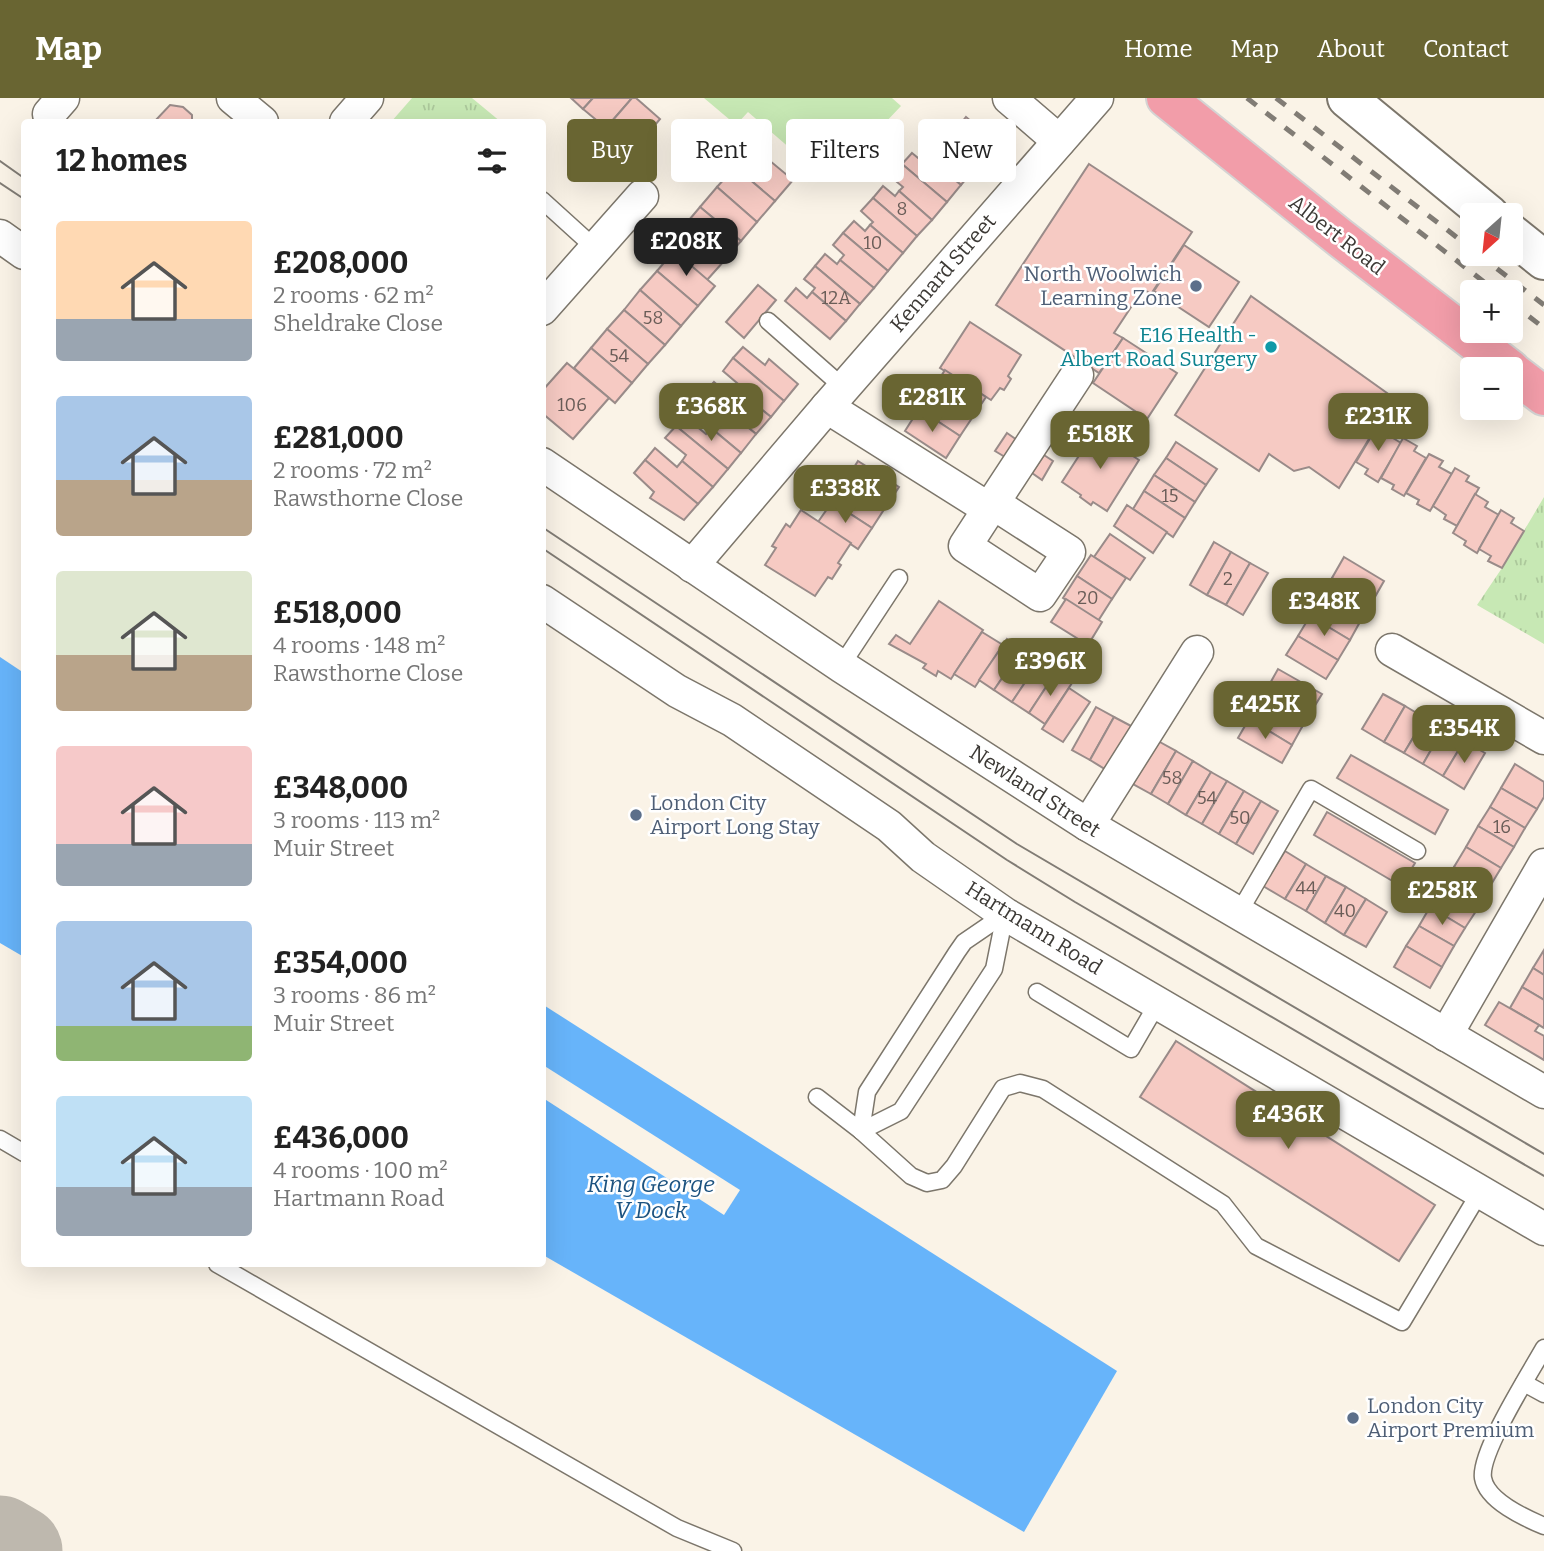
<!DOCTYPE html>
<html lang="en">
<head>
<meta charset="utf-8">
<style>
  :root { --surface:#fff; --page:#f2f2f2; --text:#222; --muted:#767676; --accent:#696532 }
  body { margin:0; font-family:Bitter,serif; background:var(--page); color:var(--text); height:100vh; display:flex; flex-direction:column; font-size:26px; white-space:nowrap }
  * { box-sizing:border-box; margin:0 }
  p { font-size:23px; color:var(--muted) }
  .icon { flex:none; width:38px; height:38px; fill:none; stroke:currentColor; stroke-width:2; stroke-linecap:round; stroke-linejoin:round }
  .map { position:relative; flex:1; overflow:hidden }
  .side { position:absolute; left:21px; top:21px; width:525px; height:1148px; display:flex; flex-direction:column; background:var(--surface); border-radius:7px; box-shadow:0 7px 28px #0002 }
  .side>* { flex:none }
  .banner { position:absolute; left:567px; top:21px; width:665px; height:63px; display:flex; gap:14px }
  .needle { width:46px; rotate:207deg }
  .fabs { position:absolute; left:1460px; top:105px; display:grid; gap:14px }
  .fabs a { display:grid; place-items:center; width:63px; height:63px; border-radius:7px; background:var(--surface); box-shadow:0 7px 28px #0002; font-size:35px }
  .price { position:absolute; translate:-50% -60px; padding:0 16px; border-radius:14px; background:var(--accent); color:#fff; font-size:23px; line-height:46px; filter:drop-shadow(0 2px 4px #0008) }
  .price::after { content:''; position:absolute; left:50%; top:42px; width:21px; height:16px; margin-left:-10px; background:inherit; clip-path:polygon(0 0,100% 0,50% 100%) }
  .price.on { background:#222; color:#fff }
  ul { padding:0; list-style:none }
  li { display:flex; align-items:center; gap:21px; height:175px; padding:0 35px }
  li span { display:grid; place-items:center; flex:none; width:196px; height:140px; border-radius:7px; color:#555 }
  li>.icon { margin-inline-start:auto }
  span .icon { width:84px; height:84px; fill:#fffc; stroke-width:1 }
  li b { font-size:30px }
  h2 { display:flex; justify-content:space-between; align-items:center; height:84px; padding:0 35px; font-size:30px }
  .pill { padding:0 24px; border-radius:7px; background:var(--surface); box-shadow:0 7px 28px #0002; font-size:24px; line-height:63px }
  .pill.on { background:var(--accent); color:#fff }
  header { display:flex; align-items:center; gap:42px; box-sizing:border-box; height:98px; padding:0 35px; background:var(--accent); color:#fff }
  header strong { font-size:33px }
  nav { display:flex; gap:38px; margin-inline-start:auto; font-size:24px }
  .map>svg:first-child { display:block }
  .grass { fill:url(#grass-tufts) }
  .park { fill:#c7e8b4 }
  .water { fill:#67b4fa }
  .pier { fill:#faf3e7 }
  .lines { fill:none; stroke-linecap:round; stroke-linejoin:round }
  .taxiway { stroke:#beb8ae; stroke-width:91 }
  .building { fill:#f6cac3; stroke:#998b89; stroke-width:2 }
  .service-casing { stroke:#7c766b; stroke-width:19 }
  .minor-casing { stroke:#7c766b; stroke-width:35 }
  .tertiary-casing { stroke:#7c766b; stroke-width:42 }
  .primary-casing { stroke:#d4d3d3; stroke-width:42 }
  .service { stroke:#fff; stroke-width:16 }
  .minor { stroke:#fff; stroke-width:32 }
  .tertiary { stroke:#fff; stroke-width:38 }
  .primary { stroke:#f29da9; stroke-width:38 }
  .tram { stroke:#817c75; stroke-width:2 }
  .rail { stroke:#817c75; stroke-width:5; stroke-dasharray:12 12; stroke-linecap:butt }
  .service-dot { fill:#5c6f8a; stroke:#fff; stroke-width:2.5 }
  .culture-dot { fill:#0f9aa8; stroke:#fff; stroke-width:2.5 }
  .labels { text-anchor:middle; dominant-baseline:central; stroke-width:5; stroke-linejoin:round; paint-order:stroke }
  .number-label { font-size:18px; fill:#6a5d58 }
  .street-label { font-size:21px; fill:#3c3935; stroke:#fff }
  .service-label { font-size:21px; fill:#4e5e75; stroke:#fff; text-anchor:start }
  .culture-label { font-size:21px; fill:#0d838f; stroke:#fff; text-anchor:end }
  .water-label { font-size:23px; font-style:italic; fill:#1d5380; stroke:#fff }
</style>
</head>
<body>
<header>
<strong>Map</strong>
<nav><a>Home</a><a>Map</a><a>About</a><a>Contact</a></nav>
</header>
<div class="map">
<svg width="1544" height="1453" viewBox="0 0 1544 1453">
  <defs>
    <pattern id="grass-tufts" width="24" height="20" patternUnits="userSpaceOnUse" patternTransform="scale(1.75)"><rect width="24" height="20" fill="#c7e8b4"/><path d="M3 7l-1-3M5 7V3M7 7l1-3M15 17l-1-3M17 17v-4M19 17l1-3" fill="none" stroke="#acc89b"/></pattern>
  </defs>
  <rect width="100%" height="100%" fill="#faf3e7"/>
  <g class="grass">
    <polygon points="412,0 472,0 501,24 391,24"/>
    <polygon points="1544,399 1544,546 1477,507 1502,470"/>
  </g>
  <polygon class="park" points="704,0 892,0 901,8 829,84 748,14 736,27"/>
  <g class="water">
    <polygon points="0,559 24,575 24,859 0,845"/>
    <polygon points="542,906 1117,1273 1024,1434 543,1157"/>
  </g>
  <polygon class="pier" points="543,967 740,1092 724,1117 543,1000"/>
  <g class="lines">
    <polyline class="taxiway" points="0,1443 17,1453"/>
  </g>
  <g class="building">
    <polygon points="571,0 593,0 583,11"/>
    <polygon points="593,0 632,0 606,30 583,11"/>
    <polygon points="632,0 636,0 660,21 633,53 606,30"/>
    <polygon points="170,7 183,9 192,17 192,24 154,24"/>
    <polygon points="966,19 997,45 980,64 950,39"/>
    <polygon points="950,39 980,64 961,87 930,62"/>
    <polygon points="752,48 793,82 775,103 735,69"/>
    <polygon points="912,55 923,64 927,59 961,87 947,104 902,66"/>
    <polygon points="902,66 947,104 932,122 899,93 903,89 891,79"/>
    <polygon points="1089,66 1192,134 1151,196 1143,191 1114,235 1123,240 1099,275 996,207"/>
    <polygon points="735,69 775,103 757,124 717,89"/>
    <polygon points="883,88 895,98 899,93 932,122 917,138 873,100"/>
    <polygon points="717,89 757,124 741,143 700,109"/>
    <polygon points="873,100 917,138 903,155 870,127 873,124 861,113"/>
    <polygon points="700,109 741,143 724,163 684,128"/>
    <polygon points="854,123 865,133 870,127 903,155 888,173 843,135"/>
    <polygon points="684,128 724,163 707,182 667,148"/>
    <polygon points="843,135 888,173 874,190 840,162 844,157 833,147"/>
    <polygon points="1184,147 1239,184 1209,229 1154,193"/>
    <polygon points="674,153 715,188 698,208 657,173"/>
    <polygon points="825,156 837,166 840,162 874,190 860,206 815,168"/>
    <polygon points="815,168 860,206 846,223 812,194 815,190 804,181"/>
    <polygon points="657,173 698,208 681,228 640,192"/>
    <polygon points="758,187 776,202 744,240 726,224"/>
    <polygon points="796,190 807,200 812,194 846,223 830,241 785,203"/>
    <polygon points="640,192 681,228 665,247 624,212"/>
    <polygon points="1251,198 1394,300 1339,390 1309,369 1294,373 1269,356 1259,373 1175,317"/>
    <polygon points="624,212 665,247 648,266 607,231"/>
    <polygon points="970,224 1021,257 1008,278 1011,281 1004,292 1000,290 991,302 940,270"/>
    <polygon points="607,231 648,266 632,285 591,250"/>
    <polygon points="1123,240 1177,275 1147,321 1093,285"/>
    <polygon points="743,249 765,267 769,261 798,286 784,303 733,260"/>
    <polygon points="591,250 632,285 615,305 574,270"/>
    <polygon points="733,260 784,303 771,319 741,295 744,291 723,273"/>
    <polygon points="567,265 609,300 573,341 542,315 542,293"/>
    <polygon points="945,272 986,299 974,317 933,291"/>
    <polygon points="714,284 735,302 741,295 771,319 756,336 705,294"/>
    <polygon points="933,291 974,317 960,338 919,311"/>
    <polygon points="705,294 756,336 741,355 711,330 716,324 695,307"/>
    <polygon points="919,311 960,338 946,360 905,333"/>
    <polygon points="684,318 706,336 711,330 741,355 728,371 676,328"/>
    <polygon points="1378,327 1390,333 1388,337 1401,345 1378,384 1365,376 1368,371 1356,364"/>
    <polygon points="676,328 728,371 713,389 682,363 686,357 665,340"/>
    <polygon points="1095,333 1139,362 1107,413 1093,404 1091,407 1080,399 1081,397 1062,384"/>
    <polygon points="1007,335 1017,342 1005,359 995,353"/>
    <polygon points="1403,340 1417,348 1414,353 1426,360 1404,398 1392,391 1394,387 1381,380"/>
    <polygon points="1176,344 1217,371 1206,387 1166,360"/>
    <polygon points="655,350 677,369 682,363 713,389 698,406 645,362"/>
    <polygon points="1429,356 1443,363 1439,369 1452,376 1430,413 1417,406 1419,402 1406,395"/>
    <polygon points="1044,357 1053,363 1042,382 1032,375"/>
    <polygon points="1166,360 1206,387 1195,404 1154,377"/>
    <polygon points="645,362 698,406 684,422 650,400 654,394 634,375"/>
    <polygon points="858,363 899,389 885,410 845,384"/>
    <polygon points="1455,370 1469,378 1466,383 1479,390 1457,428 1444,421 1446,417 1433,408"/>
    <polygon points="1154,377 1195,404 1185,420 1144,393"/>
    <polygon points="845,384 885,410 872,430 832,404"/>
    <polygon points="1144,393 1185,420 1173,439 1133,411"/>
    <polygon points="1475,396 1488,404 1485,409 1499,417 1477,455 1464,447 1466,443 1453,435"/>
    <polygon points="832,404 872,430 858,451 818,424"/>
    <polygon points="1127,407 1167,434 1153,455 1114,428"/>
    <polygon points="801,412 851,445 838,465 841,467 832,481 828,479 815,498 765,467 776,450 772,448 786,426 790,429"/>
    <polygon points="1501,412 1514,420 1511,425 1524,433 1502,470 1488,463 1491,458 1479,451"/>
    <polygon points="1110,436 1145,460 1130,482 1094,459"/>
    <polygon points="1214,444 1231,454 1207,497 1190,487"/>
    <polygon points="1231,454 1250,465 1226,507 1207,497"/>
    <polygon points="1091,457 1126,480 1112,501 1077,478"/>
    <polygon points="1344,459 1384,483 1372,504 1332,480"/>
    <polygon points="1250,465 1268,475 1243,517 1226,507"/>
    <polygon points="1077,478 1112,501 1098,523 1063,500"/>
    <polygon points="1332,480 1372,504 1361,522 1321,498"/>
    <polygon points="1321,498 1361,522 1350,542 1310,518"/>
    <polygon points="1066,501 1102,524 1088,547 1051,524"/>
    <polygon points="939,503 983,532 951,581 938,573 936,578 923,570 926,566 889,546 896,537 910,546"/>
    <polygon points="1310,518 1350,542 1338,562 1298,538"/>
    <polygon points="982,534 1003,547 975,589 954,576"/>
    <polygon points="1298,538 1338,562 1326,581 1286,557"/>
    <polygon points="1007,541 1022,551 994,592 979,582"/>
    <polygon points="1022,551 1040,562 1012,604 994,592"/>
    <polygon points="1040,562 1056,574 1029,615 1012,604"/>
    <polygon points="1278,571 1322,596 1311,614 1268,589"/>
    <polygon points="1056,574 1072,585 1045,626 1029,615"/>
    <polygon points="1268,589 1311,614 1302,629 1259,605"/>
    <polygon points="1069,590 1090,604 1063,644 1042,631"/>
    <polygon points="1383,596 1405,608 1384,644 1362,631"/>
    <polygon points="1259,605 1302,629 1292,647 1249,621"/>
    <polygon points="1405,608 1425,620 1404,655 1384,644"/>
    <polygon points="1096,609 1114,619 1090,662 1072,652"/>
    <polygon points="1114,619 1133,629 1108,673 1090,662"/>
    <polygon points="1425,620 1443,631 1423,666 1404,655"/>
    <polygon points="1249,621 1292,647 1282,665 1238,640"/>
    <polygon points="1443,631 1464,643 1443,678 1423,666"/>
    <polygon points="1158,643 1176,653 1151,696 1133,686"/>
    <polygon points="1464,643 1485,655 1464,691 1443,678"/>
    <polygon points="1176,653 1193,663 1168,706 1151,696"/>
    <polygon points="1351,657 1448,712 1435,736 1337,680"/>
    <polygon points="1193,663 1211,674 1186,717 1168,706"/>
    <polygon points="1515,666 1544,684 1544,699 1537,711 1501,690"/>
    <polygon points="1211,674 1227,683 1202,726 1186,717"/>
    <polygon points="1227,683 1244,693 1219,736 1202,726"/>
    <polygon points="1501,690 1537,711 1525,730 1490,709"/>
    <polygon points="1244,693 1261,703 1236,746 1219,736"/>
    <polygon points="1261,703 1278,713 1253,756 1236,746"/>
    <polygon points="1490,709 1525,730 1514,749 1478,728"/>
    <polygon points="1327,714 1415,765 1401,788 1314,737"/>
    <polygon points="1478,728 1514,749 1501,770 1466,749"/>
    <polygon points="1466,749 1501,770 1489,790 1454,769"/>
    <polygon points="1285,753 1306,766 1285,801 1263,788"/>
    <polygon points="1306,766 1326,778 1306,813 1285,801"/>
    <polygon points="1454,769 1489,790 1478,810 1442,788"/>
    <polygon points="1326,778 1346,789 1325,825 1306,813"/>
    <polygon points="1442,788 1478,810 1465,830 1430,809"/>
    <polygon points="1346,789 1366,801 1344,837 1325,825"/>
    <polygon points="1366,801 1387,814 1366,849 1344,837"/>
    <polygon points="1430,809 1465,830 1454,848 1419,828"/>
    <polygon points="1419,828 1454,848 1442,869 1406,848"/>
    <polygon points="1406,848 1442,869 1430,890 1394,869"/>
    <polygon points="1544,852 1544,877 1533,870"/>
    <polygon points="1533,870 1544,877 1544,902 1522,889"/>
    <polygon points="1522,889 1544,902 1544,930 1510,910"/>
    <polygon points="1499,904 1539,927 1535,933 1544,938 1544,962 1485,927"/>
    <polygon points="1176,943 1435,1107 1399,1163 1140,999"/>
  </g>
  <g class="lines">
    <g class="service-casing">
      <g id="service">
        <polyline points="542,102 596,151"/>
        <polyline points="768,223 844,290"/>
        <polyline points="841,568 899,480"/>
        <polyline points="1238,816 1311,691 1417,753"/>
        <polyline points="1037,894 1131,951 1149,920 1160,905"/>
        <polyline points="817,999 861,1033 911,1078 927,1085 942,1082 954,1068 1003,990 1020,985 1043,991 1223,1106 1256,1148 1402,1224 1480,1094"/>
        <polyline points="861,1033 901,1013 994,871 1005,816"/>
        <polyline points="861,1033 867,994 957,854 964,844 1005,816"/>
        <polyline points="0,1041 24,1055"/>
        <polyline points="217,1166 656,1418 677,1430 733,1453"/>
        <path d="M1544,1250C1530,1275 1479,1355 1483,1380C1487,1403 1525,1420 1544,1428"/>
        <polyline points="1524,1285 1544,1296"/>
      </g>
    </g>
    <g class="minor-casing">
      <g id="minor">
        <polyline points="233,0 262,24"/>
        <polyline points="1009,0 1059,43"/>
        <polyline points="49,16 63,0"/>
        <polyline points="346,24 367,0"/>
        <polyline points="0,138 24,155"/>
        <polyline points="542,211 642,98"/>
        <polyline points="827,309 989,411 1077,277"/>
        <polyline points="542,366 841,568 1088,727 1544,994"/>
        <polyline points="989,411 965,448 1040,497 1069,454 993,405"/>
        <polyline points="692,468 827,309 1097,0"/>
        <polyline points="542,503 677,593 732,622 889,728 923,759 1005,816 1544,1131"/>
        <polyline points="1392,552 1544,640"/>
        <polyline points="1088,727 1197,554"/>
        <polyline points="1446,937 1544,767"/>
      </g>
    </g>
    <g class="tertiary-casing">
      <g id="tertiary">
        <polyline points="1347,0 1489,117"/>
        <polyline points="1510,135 1544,162"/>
      </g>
    </g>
    <g class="primary-casing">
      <g id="primary">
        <polyline points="1166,0 1339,139 1510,271"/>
        <polyline points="1510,272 1544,298"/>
      </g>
    </g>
    <use href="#service" class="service"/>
    <use href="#minor" class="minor"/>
    <use href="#tertiary" class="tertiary"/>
    <use href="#primary" class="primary"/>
    <g class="tram">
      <polyline points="0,63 24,80"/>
      <polyline points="0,85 24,101"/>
      <polyline points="542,429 1017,746 1544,1056"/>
      <polyline points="542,450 1007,762 1075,804 1544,1078"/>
    </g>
    <g class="rail">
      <polyline points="1247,0 1497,194"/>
      <polyline points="1276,0 1472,151"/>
      <polyline points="1478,156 1544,207"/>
      <polyline points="1510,204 1544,230"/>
    </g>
  </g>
  <g class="service-dot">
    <circle cx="1196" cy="188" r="7"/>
    <circle cx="636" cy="717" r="7"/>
    <circle cx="1353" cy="1320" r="7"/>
  </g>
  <circle class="culture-dot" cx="1271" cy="249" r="7"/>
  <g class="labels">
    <g class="number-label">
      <text x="902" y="111">8</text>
      <text x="873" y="145">10</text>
      <text x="836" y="200">12A</text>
      <text x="653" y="220">58</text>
      <text x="619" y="258">54</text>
      <text x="572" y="307">106</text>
      <text x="1170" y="398">15</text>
      <text x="1228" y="481">2</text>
      <text x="1088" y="500">20</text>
      <text x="1172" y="680">58</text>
      <text x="1207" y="700">54</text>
      <text x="1240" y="720">50</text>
      <text x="1502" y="729">16</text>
      <text x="1306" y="790">44</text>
      <text x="1345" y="813">40</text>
    </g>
    <g class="street-label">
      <text transform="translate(1337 137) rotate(38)">Albert Road</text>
      <text transform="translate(943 175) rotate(-49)">Kennard Street</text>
      <text transform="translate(1035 693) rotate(33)">Newland Street</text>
      <text transform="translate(1034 830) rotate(32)">Hartmann Road</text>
    </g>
    <g class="service-label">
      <text x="1182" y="176" text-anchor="end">North Woolwich<tspan x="1182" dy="24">Learning Zone</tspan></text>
      <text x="650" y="705">London City<tspan x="650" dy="24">Airport Long Stay</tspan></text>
      <text x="1367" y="1308">London City<tspan x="1367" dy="24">Airport Premium</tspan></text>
    </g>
    <g class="culture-label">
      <text x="1257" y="237">E16 Health -<tspan x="1257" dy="24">Albert Road Surgery</tspan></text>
    </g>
    <g class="water-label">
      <text x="651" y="1086">King George<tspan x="651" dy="26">V Dock</tspan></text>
    </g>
  </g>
</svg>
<div class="fabs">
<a><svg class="needle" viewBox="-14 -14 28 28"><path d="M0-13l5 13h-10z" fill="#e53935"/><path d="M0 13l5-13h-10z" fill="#767676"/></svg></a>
<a>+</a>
<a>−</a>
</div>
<b class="price on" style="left:686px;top:180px">£208K</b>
<b class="price" style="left:932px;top:336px">£281K</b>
<b class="price" style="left:711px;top:345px">£368K</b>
<b class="price" style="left:1378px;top:355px">£231K</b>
<b class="price" style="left:1100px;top:373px">£518K</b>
<b class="price" style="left:845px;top:427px">£338K</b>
<b class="price" style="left:1324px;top:540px">£348K</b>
<b class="price" style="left:1050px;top:600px">£396K</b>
<b class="price" style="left:1265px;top:643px">£425K</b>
<b class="price" style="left:1464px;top:667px">£354K</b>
<b class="price" style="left:1442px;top:829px">£258K</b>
<b class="price" style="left:1288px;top:1053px">£436K</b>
<div class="banner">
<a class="pill on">Buy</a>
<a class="pill">Rent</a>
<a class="pill">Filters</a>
<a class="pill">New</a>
</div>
<section class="side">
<h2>12 homes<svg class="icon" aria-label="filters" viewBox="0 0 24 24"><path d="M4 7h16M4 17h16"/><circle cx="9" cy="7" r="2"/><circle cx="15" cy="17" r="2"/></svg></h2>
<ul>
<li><span style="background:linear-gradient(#ffd9b3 70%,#9aa5b1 0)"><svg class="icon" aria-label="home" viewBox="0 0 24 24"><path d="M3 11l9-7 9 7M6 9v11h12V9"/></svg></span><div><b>£208,000</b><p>2 rooms · 62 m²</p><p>Sheldrake Close</p></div></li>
<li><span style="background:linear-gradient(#a9c7e8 60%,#b9a48a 0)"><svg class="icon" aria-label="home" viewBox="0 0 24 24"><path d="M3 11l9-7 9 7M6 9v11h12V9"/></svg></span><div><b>£281,000</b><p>2 rooms · 72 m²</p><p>Rawsthorne Close</p></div></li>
<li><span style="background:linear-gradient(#dfe7d0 60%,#b9a48a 0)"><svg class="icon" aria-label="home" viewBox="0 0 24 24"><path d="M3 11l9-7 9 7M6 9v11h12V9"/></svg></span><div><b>£518,000</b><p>4 rooms · 148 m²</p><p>Rawsthorne Close</p></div></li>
<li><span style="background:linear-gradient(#f6c9c9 70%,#9aa5b1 0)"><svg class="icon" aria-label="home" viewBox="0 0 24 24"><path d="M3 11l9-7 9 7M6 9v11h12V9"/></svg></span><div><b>£348,000</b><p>3 rooms · 113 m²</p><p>Muir Street</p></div></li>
<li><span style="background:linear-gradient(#a9c7e8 75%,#8fb573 0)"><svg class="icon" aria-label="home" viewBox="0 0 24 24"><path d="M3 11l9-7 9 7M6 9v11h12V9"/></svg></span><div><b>£354,000</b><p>3 rooms · 86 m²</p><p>Muir Street</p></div></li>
<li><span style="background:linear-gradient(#bfe0f5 65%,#9aa5b1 0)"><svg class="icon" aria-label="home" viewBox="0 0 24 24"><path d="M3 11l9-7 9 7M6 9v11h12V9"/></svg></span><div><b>£436,000</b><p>4 rooms · 100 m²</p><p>Hartmann Road</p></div></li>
</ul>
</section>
</div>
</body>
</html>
